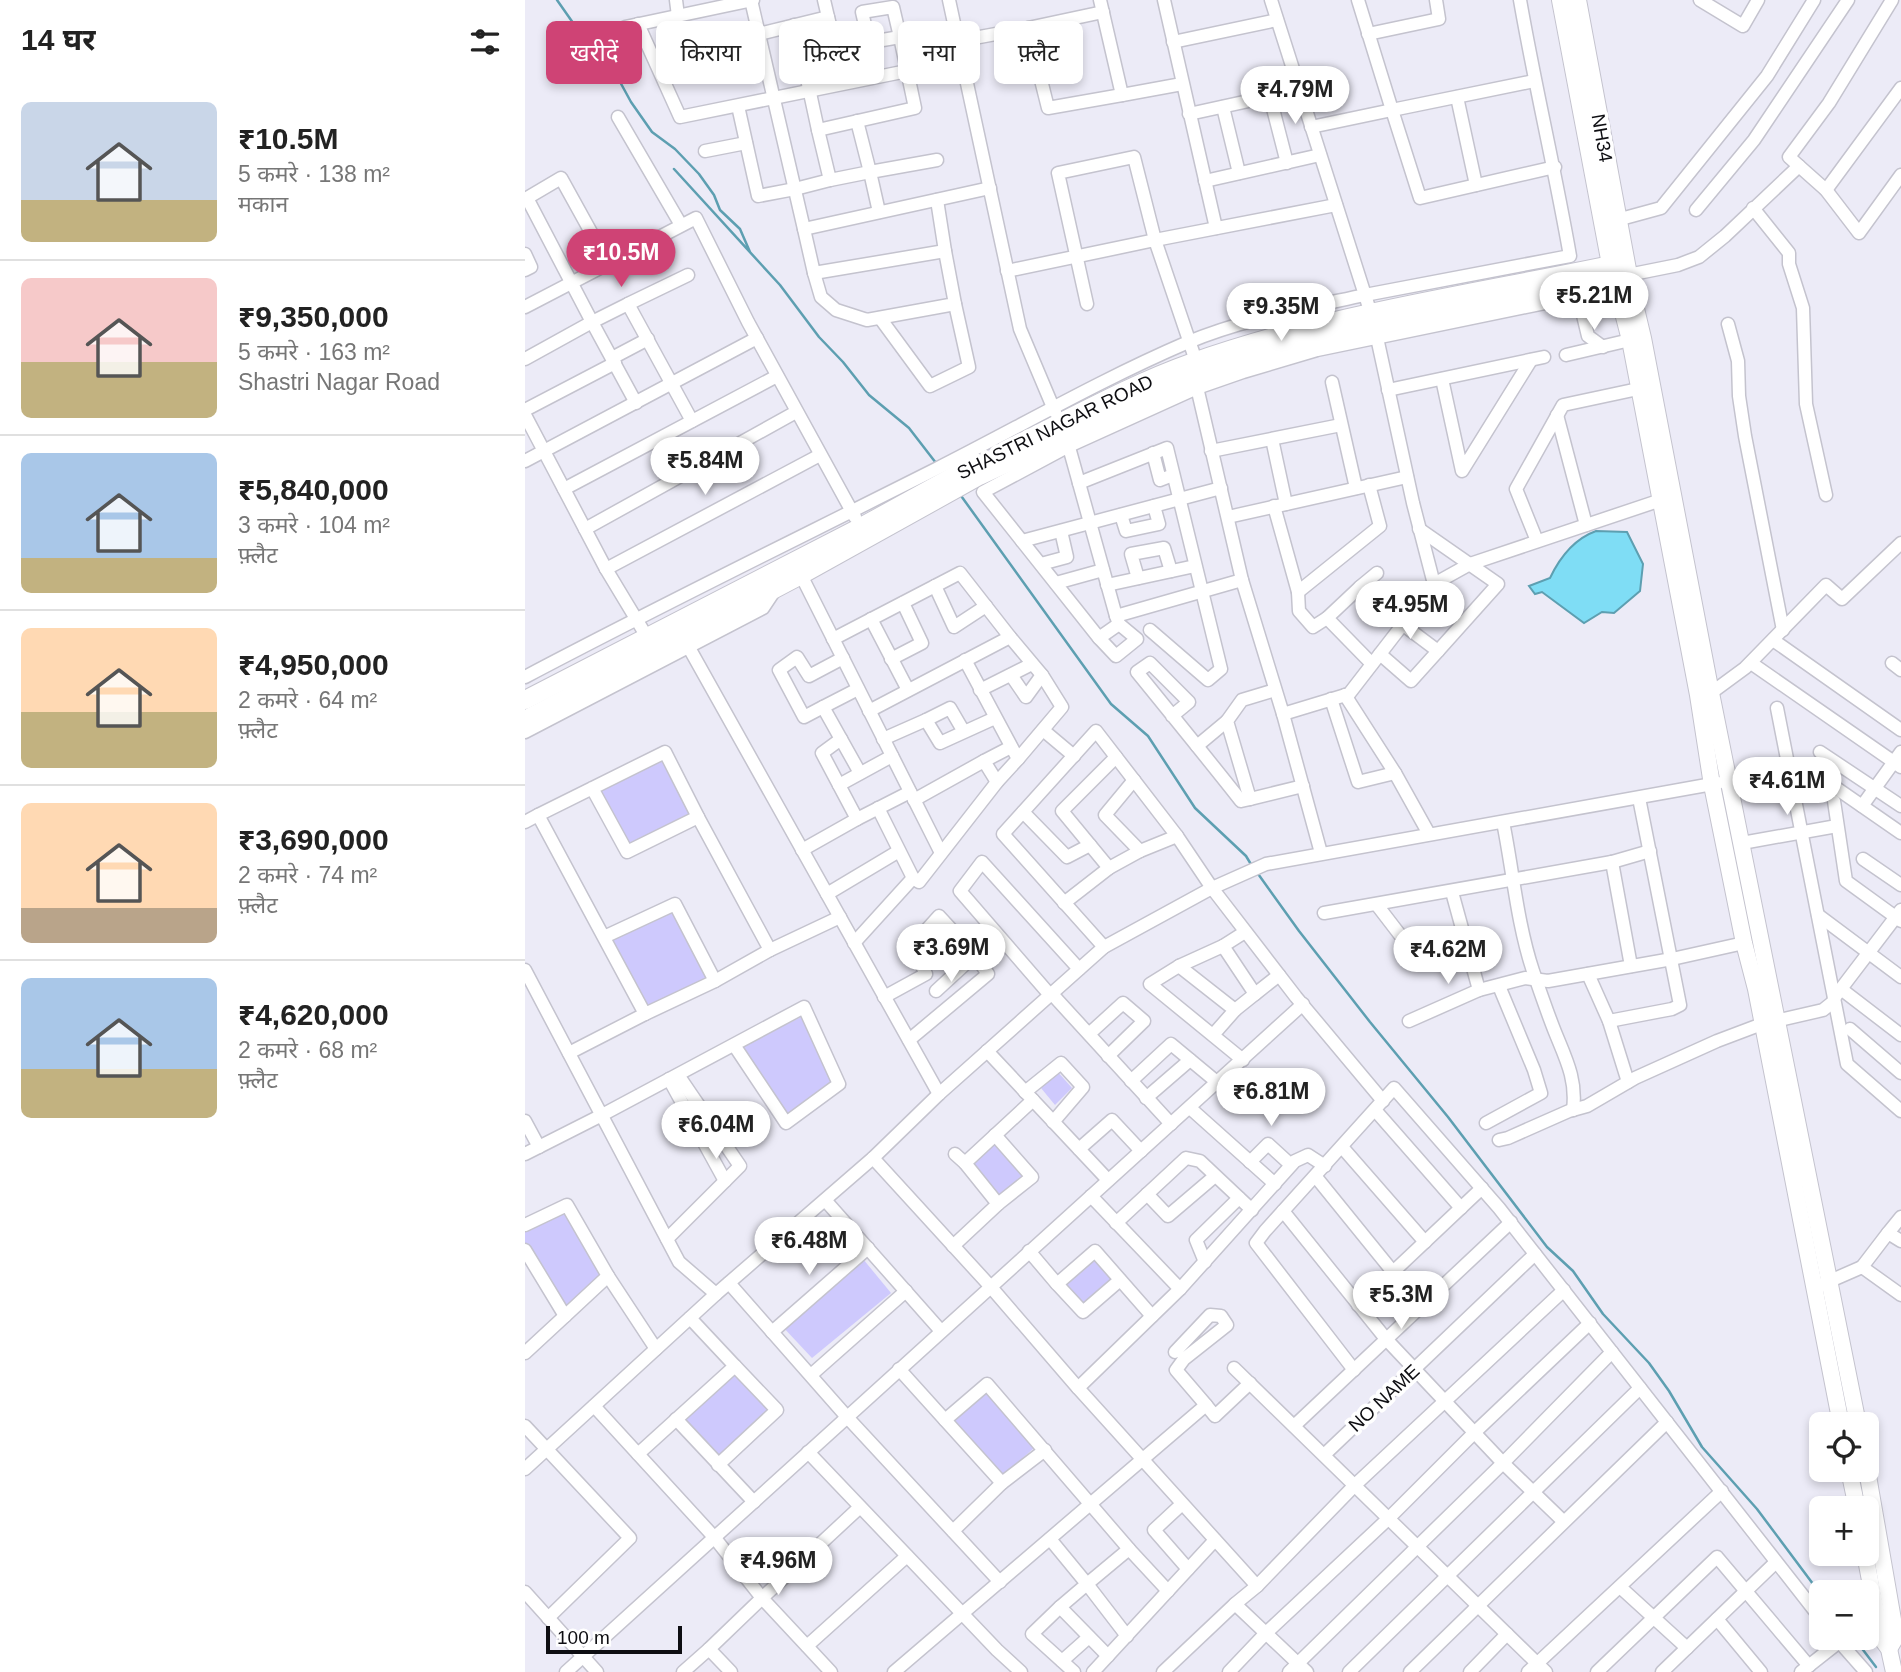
<!DOCTYPE html>
<html lang="hi">
<head>
<meta charset="utf-8">
<style>
  :root { --surface:#fff; --page:#f6f6f6; --text:#222; --muted:#767676; --line:#e0e0e0; --accent:#cf4375 }
  body { margin:0; font-family:Helvetica,"Noto Sans Devanagari",sans-serif; background:var(--page); color:var(--text); height:100vh; display:flex; flex-direction:column; font-size:26px; white-space:nowrap }
  * { box-sizing:border-box; margin:0 }
  p { font-size:23px; color:var(--muted) }
  .icon { flex:none; width:38px; height:38px; fill:none; stroke:currentColor; stroke-width:2; stroke-linecap:round; stroke-linejoin:round }
  .map { position:relative; flex:1; overflow:hidden }
  .details { display:flex; flex-direction:column; background:var(--surface); width:525px }
  .details>* { flex:none }
  .hud { position:absolute; left:21px; top:21px; width:665px; height:63px; display:flex; gap:14px }
  .tools { position:absolute; left:1284px; top:1412px; display:grid; gap:14px }
  .tools a { display:grid; place-items:center; width:70px; height:70px; border-radius:10px; background:var(--surface); box-shadow:0 4px 10px #0003; font-size:35px }
  .scale { position:absolute; left:21px; bottom:18px; width:136px; box-sizing:border-box; padding-left:7px; border:4px solid #0e0e12; border-top:0; font-size:19px; line-height:24px; white-space:nowrap; color:#0e0e12; -webkit-text-stroke:5px #fff; paint-order:stroke }
  .price { position:absolute; translate:-50% -60px; padding:0 16px; border-radius:24px; background:#fff; color:#222; font-size:23px; line-height:46px; filter:drop-shadow(0 2px 4px #0008) }
  .price::after { content:''; position:absolute; left:50%; top:42px; width:21px; height:16px; margin-left:-10px; background:inherit; clip-path:polygon(0 0,100% 0,50% 100%) }
  .price.on { background:var(--accent); color:#fff }
  ul { padding:0; list-style:none }
  li { display:flex; align-items:center; gap:21px; height:175px; padding:0 21px }
  li+li { border-top:2px solid var(--line) }
  li span { display:grid; place-items:center; flex:none; width:196px; height:140px; border-radius:10px; color:#555 }
  li>.icon { margin-inline-start:auto }
  span .icon { width:84px; height:84px; fill:#fffc; stroke-width:1 }
  li b { font-size:30px }
  h2 { display:flex; justify-content:space-between; align-items:center; height:84px; padding:0 21px; font-size:30px }
  .tag { padding:0 24px; border-radius:10px; background:var(--surface); box-shadow:0 4px 10px #0003; font-size:24px; line-height:63px }
  .tag.on { background:var(--accent); color:#fff }
  main { display:flex; flex:1; min-height:0 }
  .map>svg:first-child { display:block }
  .green { fill:#cec9fd }
  .water { fill:#7fddf5; stroke:#5d9fb1; stroke-width:2 }
  .lines { fill:none; stroke-linecap:round; stroke-linejoin:round }
  .stream { stroke:#5d9fb1; stroke-width:2.5 }
  .minor-casing { stroke:#c4c3ce; stroke-width:15 }
  .major-casing { stroke:#c4c3ce; stroke-width:18 }
  .highway-casing { stroke:#c4c3ce; stroke-width:20 }
  .minor { stroke:#fff; stroke-width:12 }
  .major { stroke:#fff; stroke-width:16 }
  .highway { stroke:#fff; stroke-width:18 }
  .labels { text-anchor:middle; dominant-baseline:central; stroke-width:7; stroke-linejoin:round; paint-order:stroke }
  .street-label { font-size:19px; fill:#0e0e12; stroke:#fff }
</style>
</head>
<body>
<main>
<section class="details">
<h2>14 घर<svg class="icon" aria-label="filters" viewBox="0 0 24 24"><path d="M4 7h16M4 17h16"/><circle cx="9" cy="7" r="2"/><circle cx="15" cy="17" r="2"/></svg></h2>
<ul>
<li><span style="background:linear-gradient(#c9d6e8 70%,#c2b280 0)"><svg class="icon" aria-label="home" viewBox="0 0 24 24"><path d="M3 11l9-7 9 7M6 9v11h12V9"/></svg></span><div><b>₹10.5M</b><p>5 कमरे · 138 m²</p><p>मकान</p></div></li>
<li><span style="background:linear-gradient(#f6c9c9 60%,#c2b280 0)"><svg class="icon" aria-label="home" viewBox="0 0 24 24"><path d="M3 11l9-7 9 7M6 9v11h12V9"/></svg></span><div><b>₹9,350,000</b><p>5 कमरे · 163 m²</p><p>Shastri Nagar Road</p></div></li>
<li><span style="background:linear-gradient(#a9c7e8 75%,#c2b280 0)"><svg class="icon" aria-label="home" viewBox="0 0 24 24"><path d="M3 11l9-7 9 7M6 9v11h12V9"/></svg></span><div><b>₹5,840,000</b><p>3 कमरे · 104 m²</p><p>फ़्लैट</p></div></li>
<li><span style="background:linear-gradient(#ffd9b3 60%,#c2b280 0)"><svg class="icon" aria-label="home" viewBox="0 0 24 24"><path d="M3 11l9-7 9 7M6 9v11h12V9"/></svg></span><div><b>₹4,950,000</b><p>2 कमरे · 64 m²</p><p>फ़्लैट</p></div></li>
<li><span style="background:linear-gradient(#ffd9b3 75%,#b9a48a 0)"><svg class="icon" aria-label="home" viewBox="0 0 24 24"><path d="M3 11l9-7 9 7M6 9v11h12V9"/></svg></span><div><b>₹3,690,000</b><p>2 कमरे · 74 m²</p><p>फ़्लैट</p></div></li>
<li><span style="background:linear-gradient(#a9c7e8 65%,#c2b280 0)"><svg class="icon" aria-label="home" viewBox="0 0 24 24"><path d="M3 11l9-7 9 7M6 9v11h12V9"/></svg></span><div><b>₹4,620,000</b><p>2 कमरे · 68 m²</p><p>फ़्लैट</p></div></li>
</ul>
</section>
<div class="map">
<svg width="1376" height="1672" viewBox="0 0 1376 1672">
  <rect width="100%" height="100%" fill="#ecebf7"/>
  <g class="green">
    <polygon points="139,756 168,816 104,847 73,789"/>
    <polygon points="148,909 183,978 121,1008 85,939"/>
    <polygon points="278,1016 308,1084 262,1116 217,1047"/>
    <polygon points="532,1071 547,1088 530,1105 516,1088"/>
    <polygon points="469,1143 498,1176 474,1198 446,1164"/>
    <polygon points="41,1210 78,1276 41,1310 0,1243 0,1229"/>
    <polygon points="571,1257 590,1280 559,1307 539,1285"/>
    <polygon points="338,1259 366,1293 287,1358 257,1326"/>
    <polygon points="210,1371 247,1410 194,1458 158,1420"/>
    <polygon points="460,1392 509,1448 478,1476 427,1420"/>
  </g>
  <path class="water" d="M1071,531L1102,532L1118,564L1115,591L1089,613L1077,612L1059,623L1017,592L1010,594L1004,586L1025,578C1035,557 1049,539 1071,531Z"/>
  <g class="lines">
    <g class="stream">
      <polyline points="32,0 53,30 66,54 88,69 106,102 127,132 150,149 174,174 189,195 195,210 215,229 225,252 149,169 255,285 294,337 318,362 344,395 384,428 411,463"/>
      <polyline points="434,493 586,704 623,736 670,808 721,856 727,866"/>
      <polyline points="731,871 774,931 845,1022 923,1117 1022,1247 1048,1271 1078,1314 1124,1363 1144,1391 1177,1447 1232,1509 1297,1596"/>
      <polyline points="1329,1638 1351,1667"/>
    </g>
    <g class="minor-casing">
      <g id="minor">
        <polyline points="151,0 153,16"/>
        <polyline points="226,0 279,229 465,188"/>
        <polyline points="299,0 303,17"/>
        <polyline points="424,0 495,329 530,412"/>
        <polyline points="575,0 597,95 657,84"/>
        <polyline points="639,0 691,228"/>
        <polyline points="1175,0 1218,26 1233,0"/>
        <polyline points="578,12 503,28 523,108 597,95"/>
        <polyline points="113,24 155,117 382,71"/>
        <polyline points="269,25 277,56"/>
        <polyline points="100,27 228,0"/>
        <polyline points="234,34 303,17 311,48 277,56 293,130 390,108 375,37 311,48"/>
        <polyline points="843,34 914,19 911,0"/>
        <polyline points="433,41 503,28"/>
        <polyline points="344,42 337,12 368,7 375,37"/>
        <polyline points="648,42 752,20"/>
        <polyline points="1009,81 867,110 895,198 1030,167"/>
        <polyline points="745,97 762,163"/>
        <polyline points="932,97 951,185"/>
        <polyline points="213,106 233,196 270,189 305,180"/>
        <polyline points="698,107 714,173"/>
        <polyline points="664,114 774,90"/>
        <polyline points="93,117 156,225"/>
        <polyline points="786,127 867,110 833,0"/>
        <polyline points="293,130 305,180 345,172 332,121"/>
        <polyline points="180,151 221,143"/>
        <polyline points="1274,166 1264,157 1304,103 1367,0"/>
        <polyline points="680,181 795,155"/>
        <polyline points="1301,190 1376,88"/>
        <polyline points="1228,208 1264,253 1264,264 1278,308 1281,404 1301,495"/>
        <polyline points="1171,210 1229,140 1323,0"/>
        <polyline points="354,212 345,172 412,160"/>
        <polyline points="1092,220 1136,208 1242,76 1289,0"/>
        <polyline points="279,229 289,273 420,251 412,200"/>
        <polyline points="0,254 6,267 0,270"/>
        <polyline points="482,271 630,240 671,361"/>
        <polyline points="289,273 296,297 311,310 342,320 430,304 420,251"/>
        <polyline points="1103,275 1153,265 1174,257 1200,236 1274,166 1301,190 1334,233 1376,175"/>
        <polyline points="1052,290 1063,336 1078,347"/>
        <polyline points="103,304 163,275"/>
        <polyline points="562,304 533,173 609,157 630,240 811,205"/>
        <polyline points="0,307 171,218 223,322 330,517"/>
        <path d="M846,314L840,295L1045,256C1030,170 1010,86 995,0"/>
        <polyline points="355,318 405,386 444,367 430,304"/>
        <polyline points="1203,324 1213,361 1214,396 1220,436 1258,630"/>
        <polyline points="1041,355 1105,340"/>
        <polyline points="87,358 123,339"/>
        <polyline points="0,359 67,322 2,198 36,178 83,263"/>
        <polyline points="917,379 937,471 1006,360"/>
        <polyline points="807,382 831,488"/>
        <polyline points="671,383 717,580 758,714 796,853"/>
        <polyline points="863,390 1019,357"/>
        <polyline points="111,403 67,322 103,304 167,421"/>
        <polyline points="0,410 90,363"/>
        <polyline points="0,415 81,569 122,637"/>
        <polyline points="1032,415 1061,525"/>
        <polyline points="747,439 761,504"/>
        <polyline points="542,440 591,616 717,580"/>
        <polyline points="686,451 816,425"/>
        <polyline points="628,453 635,480 648,475"/>
        <polyline points="0,461 232,338"/>
        <polyline points="554,483 642,448 696,669 683,680 625,630"/>
        <polyline points="39,489 252,376"/>
        <polyline points="749,506 773,592 855,526 844,485"/>
        <polyline points="596,515 601,531 634,524 629,506"/>
        <polyline points="703,517 882,477"/>
        <polyline points="60,529 271,412"/>
        <polyline points="894,529 973,584 913,651"/>
        <polyline points="497,541 696,488"/>
        <polyline points="1012,541 991,489 1038,405 1113,389"/>
        <polyline points="516,564 542,557 536,531"/>
        <polyline points="81,569 295,455"/>
        <polyline points="276,575 416,853"/>
        <polyline points="613,578 606,554 639,548 646,571"/>
        <polyline points="531,583 578,570"/>
        <polyline points="909,584 945,564 1136,500"/>
        <polyline points="582,585 670,566"/>
        <polyline points="410,586 429,627 461,606"/>
        <polyline points="835,587 852,573"/>
        <polyline points="773,592 774,611 788,627 802,618"/>
        <polyline points="591,616 594,624 574,638 458,492 544,446 672,388 718,372 792,350 1054,296"/>
        <polyline points="346,619 383,690"/>
        <polyline points="158,637 414,1094"/>
        <polyline points="574,638 591,656 612,639 594,624"/>
        <polyline points="308,639 435,573 485,637"/>
        <polyline points="1248,640 1376,730"/>
        <polyline points="318,658 284,676 272,657 254,670 279,717 298,707 335,773"/>
        <polyline points="366,659 397,643 378,603"/>
        <polyline points="1226,663 1376,767"/>
        <polyline points="1367,663 1376,670"/>
        <polyline points="847,664 802,618 835,587 877,624 913,651 886,681 855,654"/>
        <polyline points="486,675 501,697 517,675"/>
        <path d="M0,677C136,605 274,538 411,469C494,427 575,380 661,343C718,319 780,308 840,295L746,0"/>
        <polyline points="455,690 507,664"/>
        <polyline points="750,690 717,700 702,721 725,799 778,786"/>
        <polyline points="1186,693 1220,668 1301,585 1317,599 1376,543"/>
        <polyline points="806,699 833,782 870,773 820,695"/>
        <polyline points="298,707 333,689"/>
        <polyline points="1252,708 1322,1064 1376,1111"/>
        <polyline points="344,711 485,637 517,675 537,707 493,759"/>
        <polyline points="758,714 824,694 909,584 888,503 851,333"/>
        <path d="M647,716L664,702L625,663L612,672C647,715 682,758 716,801L725,799"/>
        <polyline points="518,730 549,756"/>
        <polyline points="0,732 238,608 250,590"/>
        <polyline points="439,732 425,708 401,720 415,743 470,718"/>
        <polyline points="316,739 297,753 332,819 385,792"/>
        <polyline points="358,739 401,720"/>
        <polyline points="672,746 702,721"/>
        <polyline points="1295,752 1376,806"/>
        <polyline points="459,761 486,747"/>
        <polyline points="1288,772 1376,833"/>
        <polyline points="870,773 904,834"/>
        <polyline points="609,780 580,815 615,851 652,836"/>
        <polyline points="314,785 367,756"/>
        <polyline points="389,800 459,761 472,782"/>
        <polyline points="1309,801 1321,881 1376,921"/>
        <polyline points="1337,806 1376,752"/>
        <polyline points="353,808 388,878"/>
        <polyline points="498,812 542,857 565,845"/>
        <polyline points="13,815 140,752 173,817 102,852 67,788"/>
        <polyline points="173,817 245,950 190,981"/>
        <polyline points="0,822 13,815 120,1014 190,981 150,904 79,937"/>
        <path d="M978,822C988,871 992,923 1008,971C1015,991 1022,1012 1030,1032C1041,1059 1052,1080 1048,1110"/>
        <polyline points="1217,843 1312,826"/>
        <polyline points="277,850 332,819"/>
        <polyline points="1338,859 1376,885"/>
        <polyline points="1087,862 1106,966"/>
        <polyline points="584,868 537,811 591,757"/>
        <polyline points="388,878 394,882 472,782 493,759 440,660"/>
        <polyline points="927,892 954,990"/>
        <polyline points="302,894 374,851"/>
        <polyline points="539,903 584,868 615,851"/>
        <polyline points="852,905 895,961 942,948"/>
        <polyline points="799,913 1087,862 1125,851"/>
        <polyline points="1293,915 1376,977"/>
        <polyline points="329,943 388,878"/>
        <polyline points="698,946 720,932"/>
        <polyline points="579,947 478,834 571,731 652,836 687,888 771,997 858,1101"/>
        <polyline points="245,950 315,917"/>
        <polyline points="397,966 431,935"/>
        <polyline points="654,966 698,946 730,994 710,1010"/>
        <polyline points="0,970 154,1262 191,1294"/>
        <polyline points="1063,974 1084,1021 1103,1082"/>
        <polyline points="1316,989 1376,1035"/>
        <polyline points="411,991 450,955"/>
        <polyline points="527,994 646,1124"/>
        <polyline points="730,994 754,975"/>
        <polyline points="525,995 435,891 457,862 554,969"/>
        <polyline points="359,997 401,974 387,946 414,916 450,955 463,974 384,1040"/>
        <polyline points="884,1021 954,990 1000,978 1023,981 1147,959 1219,943"/>
        <polyline points="1084,1021 1147,1009 1155,1005 1114,798"/>
        <polyline points="1325,1029 1376,1073"/>
        <polyline points="564,1034 598,1003 619,1021 583,1056"/>
        <polyline points="688,1035 710,1010 654,966 625,984 718,1060"/>
        <polyline points="462,1051 583,1180"/>
        <polyline points="44,1053 120,1014"/>
        <polyline points="144,1079 200,1181"/>
        <polyline points="606,1081 646,1044 693,1083"/>
        <polyline points="500,1092 536,1063 558,1087 528,1122"/>
        <polyline points="621,1098 665,1060"/>
        <polyline points="665,1108 750,1184"/>
        <polyline points="850,1110 936,1208"/>
        <polyline points="0,1121 14,1147"/>
        <polyline points="961,1123 1016,1093 1009,1070 974,986"/>
        <polyline points="974,1140 983,1138 1044,1111 1062,1106 1110,1078 1192,1041 1237,1024 1298,1010 1308,1002 1309,998 1376,910"/>
        <polyline points="817,1147 900,1242"/>
        <polyline points="554,1149 587,1120 616,1151"/>
        <polyline points="0,1154 77,1115 279,1007 314,1084 261,1123 209,1045"/>
        <polyline points="430,1154 440,1163 508,1100"/>
        <polyline points="348,1158 465,1286 553,1388 732,1586 830,1485 1039,1290"/>
        <polyline points="725,1162 743,1144 766,1165"/>
        <polyline points="440,1163 473,1204 507,1177 470,1135"/>
        <polyline points="791,1177 868,1272"/>
        <polyline points="622,1194 643,1216 690,1176"/>
        <polyline points="566,1196 655,1289"/>
        <polyline points="300,1200 416,1331"/>
        <polyline points="758,1211 861,1339 978,1463 1038,1521"/>
        <polyline points="591,1223 661,1158 675,1161 727,1210"/>
        <polyline points="0,1225 42,1205 83,1276 40,1316 0,1250"/>
        <polyline points="1363,1233 1376,1217"/>
        <polyline points="142,1239 215,1166 153,1075"/>
        <polyline points="428,1246 473,1204"/>
        <polyline points="504,1251 532,1284 570,1251 627,1316"/>
        <polyline points="680,1262 671,1240 714,1198"/>
        <polyline points="1337,1267 1363,1233 1376,1241"/>
        <polyline points="83,1276 131,1349"/>
        <polyline points="204,1283 322,1417 475,1582"/>
        <polyline points="532,1284 558,1312 595,1280"/>
        <polyline points="1298,1284 1337,1267 1376,1295"/>
        <polyline points="833,1305 957,1188"/>
        <polyline points="247,1332 343,1248"/>
        <polyline points="0,1353 40,1316"/>
        <polyline points="709,1368 1021,1672"/>
        <polyline points="374,1369 420,1420 462,1384 604,1549"/>
        <polyline points="829,1370 731,1243 740,1231 869,1088 974,1208 1297,1620"/>
        <polyline points="286,1375 381,1291"/>
        <polyline points="553,1388 655,1289 770,1161 783,1155 800,1166"/>
        <polyline points="681,1405 690,1416 725,1383"/>
        <polyline points="69,1406 189,1537 237,1598 184,1649"/>
        <polyline points="151,1419 229,1502"/>
        <polyline points="420,1420 477,1483 520,1450"/>
        <polyline points="0,1426 105,1538 23,1618"/>
        <polyline points="769,1426 986,1222"/>
        <polyline points="283,1452 472,1650 496,1672"/>
        <polyline points="113,1454 210,1366 165,1318"/>
        <polyline points="799,1455 1010,1254"/>
        <polyline points="193,1465 252,1410 210,1366"/>
        <polyline points="0,1469 191,1294 348,1158 414,1094 579,947 687,888 741,864 1193,783"/>
        <polyline points="657,1504 629,1530 663,1569"/>
        <polyline points="428,1531 477,1483"/>
        <polyline points="525,1539 562,1584 535,1607"/>
        <polyline points="732,1586 710,1604 782,1672"/>
        <polyline points="1095,1587 1162,1648"/>
        <polyline points="0,1592 72,1672"/>
        <polyline points="1192,1619 1236,1672"/>
        <polyline points="602,1636 562,1584 604,1549 643,1591"/>
        <polyline points="1311,1638 1341,1672"/>
        <polyline points="282,1646 382,1556"/>
        <polyline points="537,1661 564,1637"/>
        <polyline points="41,1672 778,1004"/>
        <polyline points="158,1672 184,1649 206,1672"/>
        <polyline points="306,1672 237,1598 335,1507"/>
        <polyline points="369,1672 681,1405 651,1370 659,1359 702,1325 696,1316 685,1315 650,1352"/>
        <polyline points="549,1672 507,1634 535,1607 583,1656"/>
        <polyline points="568,1672 690,1540"/>
        <polyline points="638,1672 710,1604"/>
        <polyline points="704,1672 741,1633 864,1518 949,1433 1065,1323"/>
        <polyline points="764,1672 978,1463 1087,1352"/>
        <polyline points="824,1672 1115,1388"/>
        <polyline points="885,1672 1142,1422"/>
        <polyline points="945,1672 982,1634"/>
        <polyline points="1003,1672 1197,1491"/>
        <polyline points="1072,1672 1192,1557 1284,1666"/>
        <polyline points="1137,1672 1251,1562"/>
        <polyline points="1276,1672 1314,1642"/>
      </g>
    </g>
    <g class="major-casing">
      <g id="major">
        <polyline points="1103,275 1118,338 1186,693 1333,1424"/>
        <polyline points="1089,278 1105,340 1173,695 1187,785 1219,943 1231,989 1316,1424"/>
        <polyline points="1324,1470 1332,1508"/>
        <polyline points="1342,1470 1371,1637 1364,1649"/>
        <polyline points="1340,1554 1356,1638 1364,1649 1369,1672"/>
      </g>
    </g>
    <g class="highway-casing">
      <g id="highway">
        <polyline points="1036,0 1088,275"/>
        <path d="M493,444C550,416 607,384 666,363C806,313 955,293 1100,262"/>
        <polyline points="0,700 336,527 449,465"/>
        <polyline points="0,720 276,575 454,476 669,376 782,341 1103,275 1052,0"/>
      </g>
    </g>
    <use href="#minor" class="minor"/>
    <use href="#major" class="major"/>
    <use href="#highway" class="highway"/>
  </g>
  <g class="labels">
    <g class="street-label">
      <text transform="translate(1077 138) rotate(80)">NH34</text>
      <text transform="translate(530 427) rotate(-26)">SHASTRI NAGAR ROAD</text>
      <text transform="translate(859 1398) rotate(-43)">NO NAME</text>
    </g>
  </g>
</svg>
<div class="tools">
<a><svg class="icon" aria-label="locate" viewBox="0 0 24 24"><circle cx="12" cy="12" r="6"/><path d="M12 2v4M12 18v4M2 12h4M18 12h4"/></svg></a>
<a>+</a>
<a>−</a>
</div>
<div class="scale">100 m</div>
<b class="price" style="left:770px;top:126px">₹4.79M</b>
<b class="price on" style="left:96px;top:289px">₹10.5M</b>
<b class="price" style="left:1069px;top:332px">₹5.21M</b>
<b class="price" style="left:756px;top:343px">₹9.35M</b>
<b class="price" style="left:180px;top:497px">₹5.84M</b>
<b class="price" style="left:885px;top:641px">₹4.95M</b>
<b class="price" style="left:1262px;top:817px">₹4.61M</b>
<b class="price" style="left:426px;top:984px">₹3.69M</b>
<b class="price" style="left:923px;top:986px">₹4.62M</b>
<b class="price" style="left:746px;top:1128px">₹6.81M</b>
<b class="price" style="left:191px;top:1161px">₹6.04M</b>
<b class="price" style="left:284px;top:1277px">₹6.48M</b>
<b class="price" style="left:876px;top:1331px">₹5.3M</b>
<b class="price" style="left:253px;top:1597px">₹4.96M</b>
<div class="hud">
<a class="tag on">खरीदें</a>
<a class="tag">किराया</a>
<a class="tag">फ़िल्टर</a>
<a class="tag">नया</a>
<a class="tag">फ़्लैट</a>
</div>
</div>
</main>
</body>
</html>
